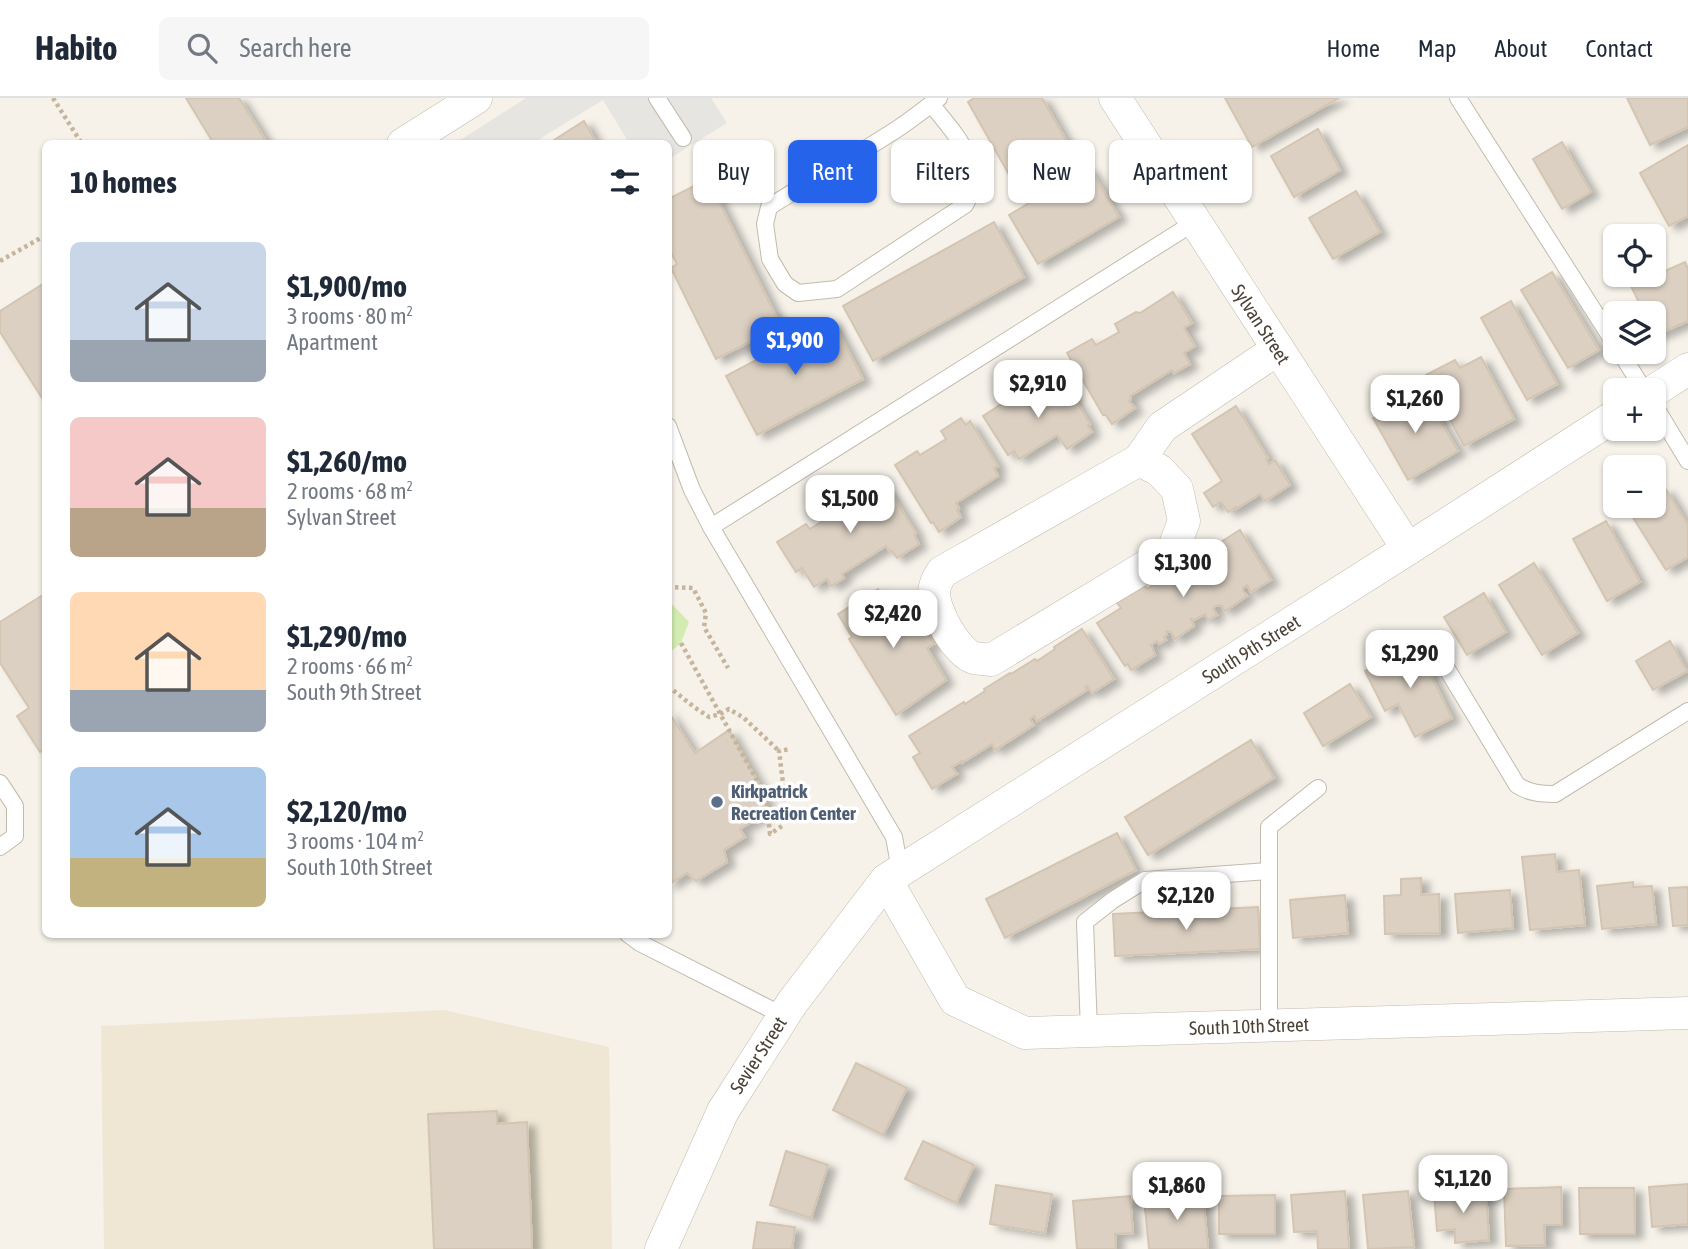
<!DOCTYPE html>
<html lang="en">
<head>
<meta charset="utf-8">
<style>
  :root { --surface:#fff; --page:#f6f6f7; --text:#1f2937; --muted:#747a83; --line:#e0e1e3; --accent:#2563eb }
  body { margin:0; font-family:"Asap Condensed",sans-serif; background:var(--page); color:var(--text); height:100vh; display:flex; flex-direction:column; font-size:26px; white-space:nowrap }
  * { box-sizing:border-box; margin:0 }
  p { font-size:23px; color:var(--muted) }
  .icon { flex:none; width:38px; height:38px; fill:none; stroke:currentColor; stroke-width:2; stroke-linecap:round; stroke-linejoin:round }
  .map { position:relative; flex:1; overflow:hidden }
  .details { position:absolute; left:42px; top:42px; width:630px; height:798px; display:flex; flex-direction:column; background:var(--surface); border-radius:10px; box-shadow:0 2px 5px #0004 }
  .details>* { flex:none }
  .guide { position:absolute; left:693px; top:42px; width:665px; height:63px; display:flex; gap:14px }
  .controls { position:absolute; left:1603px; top:126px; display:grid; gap:14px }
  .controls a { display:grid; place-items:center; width:63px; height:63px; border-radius:10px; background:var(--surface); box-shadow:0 2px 5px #0004; font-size:35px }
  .price { position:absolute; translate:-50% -60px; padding:0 16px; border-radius:14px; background:#fff; color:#222; font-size:23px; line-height:46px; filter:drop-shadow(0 2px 4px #0008) }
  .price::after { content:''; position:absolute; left:50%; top:42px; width:21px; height:16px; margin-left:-10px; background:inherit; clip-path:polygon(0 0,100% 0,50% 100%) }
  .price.current { background:var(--accent); color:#fff }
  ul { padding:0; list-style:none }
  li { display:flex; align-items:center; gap:21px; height:175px; padding:0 28px }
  li span { display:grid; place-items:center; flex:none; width:196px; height:140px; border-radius:10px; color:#555 }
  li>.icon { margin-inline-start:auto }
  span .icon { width:84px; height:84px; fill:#fffc; stroke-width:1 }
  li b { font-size:30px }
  h2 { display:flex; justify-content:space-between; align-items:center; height:84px; padding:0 28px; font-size:30px }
  .chip { padding:0 24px; border-radius:10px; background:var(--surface); box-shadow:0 2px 5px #0004; font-size:24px; line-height:63px }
  .chip.current { background:var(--accent); color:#fff }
  header { display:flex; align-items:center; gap:42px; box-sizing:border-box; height:98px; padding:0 35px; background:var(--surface); border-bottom:2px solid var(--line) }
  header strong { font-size:33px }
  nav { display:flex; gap:38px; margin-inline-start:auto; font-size:24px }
  .search { width:490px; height:63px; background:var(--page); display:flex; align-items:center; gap:18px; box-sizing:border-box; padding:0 24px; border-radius:10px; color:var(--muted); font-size:26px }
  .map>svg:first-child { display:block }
  .education { fill:#efe7d3 }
  .green { fill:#d3ecb1 }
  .parking { fill:#e7e5e2 }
  .building { fill:#dbd0c2; stroke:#d3c5b1; stroke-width:2; filter:url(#shadow) }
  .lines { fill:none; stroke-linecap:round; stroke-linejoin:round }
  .service-casing { stroke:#c2baac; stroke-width:18 }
  .minor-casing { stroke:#c2baac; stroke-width:33 }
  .path { stroke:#c5b59c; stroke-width:4.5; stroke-dasharray:3.5 3.5; stroke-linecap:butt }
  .service { stroke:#fff; stroke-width:16 }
  .minor { stroke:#fff; stroke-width:32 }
  .service-dot { fill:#5c6f8a; stroke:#fff; stroke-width:2.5 }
  .labels { text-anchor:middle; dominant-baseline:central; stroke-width:7; stroke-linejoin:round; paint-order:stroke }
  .street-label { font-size:19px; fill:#4b4237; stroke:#fff }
  .service-label { font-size:19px; font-weight:bold; fill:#4e5e75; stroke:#fff; text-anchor:start }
</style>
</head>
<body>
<header>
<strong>Habito</strong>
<div class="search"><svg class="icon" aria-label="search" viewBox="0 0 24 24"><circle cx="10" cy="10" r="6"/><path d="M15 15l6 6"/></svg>Search here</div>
<nav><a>Home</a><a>Map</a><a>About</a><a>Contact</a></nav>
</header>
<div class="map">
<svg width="1688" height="1151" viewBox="0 0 1688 1151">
  <defs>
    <filter id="shadow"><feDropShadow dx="8" dy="4.5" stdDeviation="3.5" flood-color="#0004"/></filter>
  </defs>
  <rect width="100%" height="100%" fill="#f6f2ea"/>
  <polygon class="education" points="444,912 609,949 612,1151 104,1151 101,928"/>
  <polygon class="green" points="668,502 689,524 681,545 669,555"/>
  <polygon class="parking" points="526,0 711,0 727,25 669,61 668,46 629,45 603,2 533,45 454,46"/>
  <g class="building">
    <polygon points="186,0 239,0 266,43 261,46 214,46"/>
    <polygon points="974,0 1042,0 1070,49 1012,82 968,4"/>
    <polygon points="1225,0 1339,0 1252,49"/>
    <polygon points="1627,0 1688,0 1688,29 1650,47"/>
    <polygon points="584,23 597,46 548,46"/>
    <polygon points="1318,31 1340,72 1294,99 1271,58"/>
    <polygon points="1562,44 1591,94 1562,111 1533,61"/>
    <polygon points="1688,47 1688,118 1669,128 1640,75"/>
    <polygon points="1089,69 1119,119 1038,166 1009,117"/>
    <polygon points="708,81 781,228 716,261 671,170 677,166 668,149 668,101"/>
    <polygon points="1356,93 1380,134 1333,161 1309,120"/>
    <polygon points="994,124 1024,179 873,263 843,208"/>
    <polygon points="1685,164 1688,171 1688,223 1654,238 1654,215 1644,215 1631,188"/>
    <polygon points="1552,174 1599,252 1568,270 1521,192"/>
    <polygon points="46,184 46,298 42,300 0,234 0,213"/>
    <polygon points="1173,194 1192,225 1184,230 1195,248 1184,255 1190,266 1174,275 1172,272 1130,298 1131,301 1129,303 1135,310 1112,326 1106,317 1103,317 1067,255 1092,241 1096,247 1119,234 1115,226 1136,214 1140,215"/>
    <polygon points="1511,203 1557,286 1527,302 1481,220"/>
    <polygon points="832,222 863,281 757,337 726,278"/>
    <polygon points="1481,259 1514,321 1464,348 1426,277 1455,262 1460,270"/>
    <polygon points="1064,284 1090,326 1088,328 1092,334 1067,351 1057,337 1019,361 1014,353 1008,357 983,318 1031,287 1039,300"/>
    <polygon points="1422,291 1458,353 1408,382 1373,320"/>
    <polygon points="1236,308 1268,360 1266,361 1269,366 1275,362 1290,387 1265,403 1260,396 1236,411 1236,409 1228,414 1221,404 1213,409 1204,395 1222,383 1192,336"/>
    <polygon points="961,320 966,327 970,323 998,368 994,370 998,378 956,405 959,410 957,412 961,419 939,434 933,424 931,425 895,367 917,353 920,357 946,341 941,333"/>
    <polygon points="877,378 887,395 890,393 916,435 914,437 919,446 897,460 892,453 890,454 886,448 842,476 844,480 831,488 827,481 814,489 802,470 796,474 777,444 806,426 810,431 837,414 832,407"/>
    <polygon points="1665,390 1688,427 1688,459 1666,472 1629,413 1638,408 1654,408 1654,397"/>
    <polygon points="1606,423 1640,484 1607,503 1573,441"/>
    <polygon points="1240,432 1271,482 1251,494 1247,487 1243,490 1243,493 1247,498 1225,513 1221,507 1215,508 1213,511 1217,517 1208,522 1205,516 1194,522 1191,521 1194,528 1175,541 1171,534 1166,533 1167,537 1164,539 1166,542 1159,546 1157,543 1151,547 1155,557 1131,572 1128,566 1125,568 1097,525 1121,510 1117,505 1145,488 1147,491 1192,462 1194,464 1215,452 1213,449"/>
    <polygon points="1534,465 1578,535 1542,557 1499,487"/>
    <polygon points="878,491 886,503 894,500 909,523 917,519 934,546 927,550 946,582 896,617 849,541 852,539 838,516"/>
    <polygon points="46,495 46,651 40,654 17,618 29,610 0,565 0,524"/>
    <polygon points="1484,495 1506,534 1467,557 1444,519"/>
    <polygon points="1082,531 1114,581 1092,595 1087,588 1085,589 1087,592 1037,623 1034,618 1030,621 1034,627 995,652 992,646 962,665 962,663 952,669 957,676 932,691 913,659 920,655 909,638 964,604 965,606 985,593 984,591 1010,575 1011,576 1035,561 1037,563 1055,551 1054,549"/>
    <polygon points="1670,543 1687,573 1653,592 1636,563"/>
    <polygon points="1416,547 1452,620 1415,639 1398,606 1385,613 1365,573"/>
    <polygon points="1350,586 1371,619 1323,648 1304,615"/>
    <polygon points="668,613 695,655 729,632 763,693 768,714 740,731 745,739 724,752 727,764 696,783 687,775 668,787"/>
    <polygon points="1251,642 1274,680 1148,757 1125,719"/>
    <polygon points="1117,735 1136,772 1005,840 986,801"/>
    <polygon points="1555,756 1557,774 1579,772 1585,827 1530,832 1522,759"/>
    <polygon points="1421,780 1421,797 1439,796 1440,835 1385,836 1384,798 1401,797 1401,781"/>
    <polygon points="1633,784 1633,789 1652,788 1656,826 1602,831 1597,788"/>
    <polygon points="1688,789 1688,827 1673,828 1669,790"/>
    <polygon points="1510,792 1513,830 1458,835 1455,796"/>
    <polygon points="1345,797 1348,835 1293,840 1290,802"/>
    <polygon points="1258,809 1260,851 1115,858 1113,816"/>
    <polygon points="856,965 907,990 883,1037 833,1012"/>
    <polygon points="497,1013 497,1026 527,1024 532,1151 434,1151 428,1016"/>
    <polygon points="923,1043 974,1067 956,1105 905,1081"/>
    <polygon points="786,1053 828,1067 811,1120 770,1107"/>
    <polygon points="1688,1086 1688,1126 1652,1129 1649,1089"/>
    <polygon points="996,1087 1052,1096 1045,1135 990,1126"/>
    <polygon points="1561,1089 1562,1127 1544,1127 1545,1147 1506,1148 1504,1091"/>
    <polygon points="1579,1090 1634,1090 1635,1136 1580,1136"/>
    <polygon points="1486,1091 1489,1142 1455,1145 1455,1131 1437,1133 1434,1095"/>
    <polygon points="1345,1093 1349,1151 1318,1151 1317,1133 1294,1134 1291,1097"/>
    <polygon points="1408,1093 1414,1149 1368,1151 1363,1097"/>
    <polygon points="1203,1095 1208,1151 1149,1151 1144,1101"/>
    <polygon points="1275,1097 1275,1136 1219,1136 1219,1098"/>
    <polygon points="1130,1098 1133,1135 1115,1136 1116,1151 1077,1151 1073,1103"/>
    <polygon points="757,1124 795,1129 792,1151 753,1151"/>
  </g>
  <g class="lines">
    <g class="service-casing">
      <g id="service">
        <polyline points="657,0 683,40"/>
        <polyline points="1458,0 1615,246"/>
        <path d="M931,6C954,35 988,68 965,107L837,191L798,195L785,186L770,161L765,126L769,109C808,84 848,63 886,38C905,27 922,13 939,0"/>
        <polyline points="1620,254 1644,292"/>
        <polyline points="1654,307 1688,363"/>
        <polyline points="668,328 692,392 711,429 894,739 900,772"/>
        <polyline points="711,429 1195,124"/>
        <path d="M1444,566L1517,687C1529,695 1541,696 1555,696L1688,613"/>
        <polyline points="0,685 15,708 15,738 0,749"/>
        <polyline points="628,836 640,845 784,918"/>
        <polyline points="1269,927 1269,729 1318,690"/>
        <polyline points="1089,933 1085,824 1113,802 1145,782 1268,773"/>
      </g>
    </g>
    <g class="minor-casing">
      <g id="minor">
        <polyline points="1115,0 1408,451"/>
        <polyline points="403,46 476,0"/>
        <polyline points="1654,293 1688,271"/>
        <path d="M1139,362L1159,372L1177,391L1184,423L1173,452L991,562C986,561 979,561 974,560C956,554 934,513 934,495C934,487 938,480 942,474L1139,362L1162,329L1278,251"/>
        <polyline points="886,782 955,902 1025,935 1688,915"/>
        <polyline points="661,1151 723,1013 792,905 886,782 1408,451 1615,318"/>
      </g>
    </g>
    <g class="path">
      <polyline points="53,0 82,46"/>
      <polyline points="0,163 46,137"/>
      <polyline points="668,489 693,490 706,515 704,529 728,570"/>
      <polyline points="681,545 766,699 770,736 782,728 784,693 779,653 790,651"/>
      <polyline points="668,588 694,609 709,619 720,616 729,611 744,620 779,653"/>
    </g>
    <use href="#service" class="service"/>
    <use href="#minor" class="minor"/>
  </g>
  <circle class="service-dot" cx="717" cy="704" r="7"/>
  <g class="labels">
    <g class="street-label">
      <text transform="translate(1261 226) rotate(57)">Sylvan Street</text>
      <text transform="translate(1251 551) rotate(-32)">South 9th Street</text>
      <text transform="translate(1249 928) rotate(-2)">South 10th Street</text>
      <text transform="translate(758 957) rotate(-57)">Sevier Street</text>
    </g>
    <g class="service-label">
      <text x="731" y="693">Kirkpatrick<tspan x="731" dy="22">Recreation Center</tspan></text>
    </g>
  </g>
</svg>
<div class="controls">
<a><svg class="icon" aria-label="locate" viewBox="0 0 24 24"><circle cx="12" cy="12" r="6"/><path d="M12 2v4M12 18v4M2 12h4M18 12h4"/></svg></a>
<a><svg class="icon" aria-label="layers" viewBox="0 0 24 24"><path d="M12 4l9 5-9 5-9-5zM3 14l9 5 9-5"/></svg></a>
<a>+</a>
<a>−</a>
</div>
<b class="price current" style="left:795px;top:279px">$1,900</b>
<b class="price" style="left:1038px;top:322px">$2,910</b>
<b class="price" style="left:1415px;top:337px">$1,260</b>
<b class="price" style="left:850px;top:437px">$1,500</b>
<b class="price" style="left:1183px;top:501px">$1,300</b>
<b class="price" style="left:893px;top:552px">$2,420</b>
<b class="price" style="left:1410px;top:592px">$1,290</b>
<b class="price" style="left:1186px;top:834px">$2,120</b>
<b class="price" style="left:1463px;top:1117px">$1,120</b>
<b class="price" style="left:1177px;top:1124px">$1,860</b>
<div class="guide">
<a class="chip">Buy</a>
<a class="chip current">Rent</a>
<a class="chip">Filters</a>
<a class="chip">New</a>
<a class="chip">Apartment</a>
</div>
<section class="details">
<h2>10 homes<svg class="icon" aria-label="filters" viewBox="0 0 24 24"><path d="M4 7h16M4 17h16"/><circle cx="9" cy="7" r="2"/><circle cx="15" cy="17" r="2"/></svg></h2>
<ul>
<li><span style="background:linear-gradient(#c9d6e8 70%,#9aa5b1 0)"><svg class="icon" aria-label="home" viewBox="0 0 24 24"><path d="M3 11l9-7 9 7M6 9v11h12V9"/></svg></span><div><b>$1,900/mo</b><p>3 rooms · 80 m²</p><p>Apartment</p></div></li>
<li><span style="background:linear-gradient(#f6c9c9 65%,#b9a48a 0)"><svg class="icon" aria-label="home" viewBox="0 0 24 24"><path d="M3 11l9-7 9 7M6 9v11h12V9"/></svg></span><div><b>$1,260/mo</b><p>2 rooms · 68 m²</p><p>Sylvan Street</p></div></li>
<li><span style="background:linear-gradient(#ffd9b3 70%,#9aa5b1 0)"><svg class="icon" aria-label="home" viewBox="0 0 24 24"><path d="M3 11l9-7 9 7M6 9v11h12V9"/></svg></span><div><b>$1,290/mo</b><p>2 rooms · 66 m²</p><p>South 9th Street</p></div></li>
<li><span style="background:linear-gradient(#a9c7e8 65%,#c2b280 0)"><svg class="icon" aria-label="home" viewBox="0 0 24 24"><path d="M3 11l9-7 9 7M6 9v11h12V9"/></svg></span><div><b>$2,120/mo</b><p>3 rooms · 104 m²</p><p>South 10th Street</p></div></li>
</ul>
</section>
</div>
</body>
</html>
